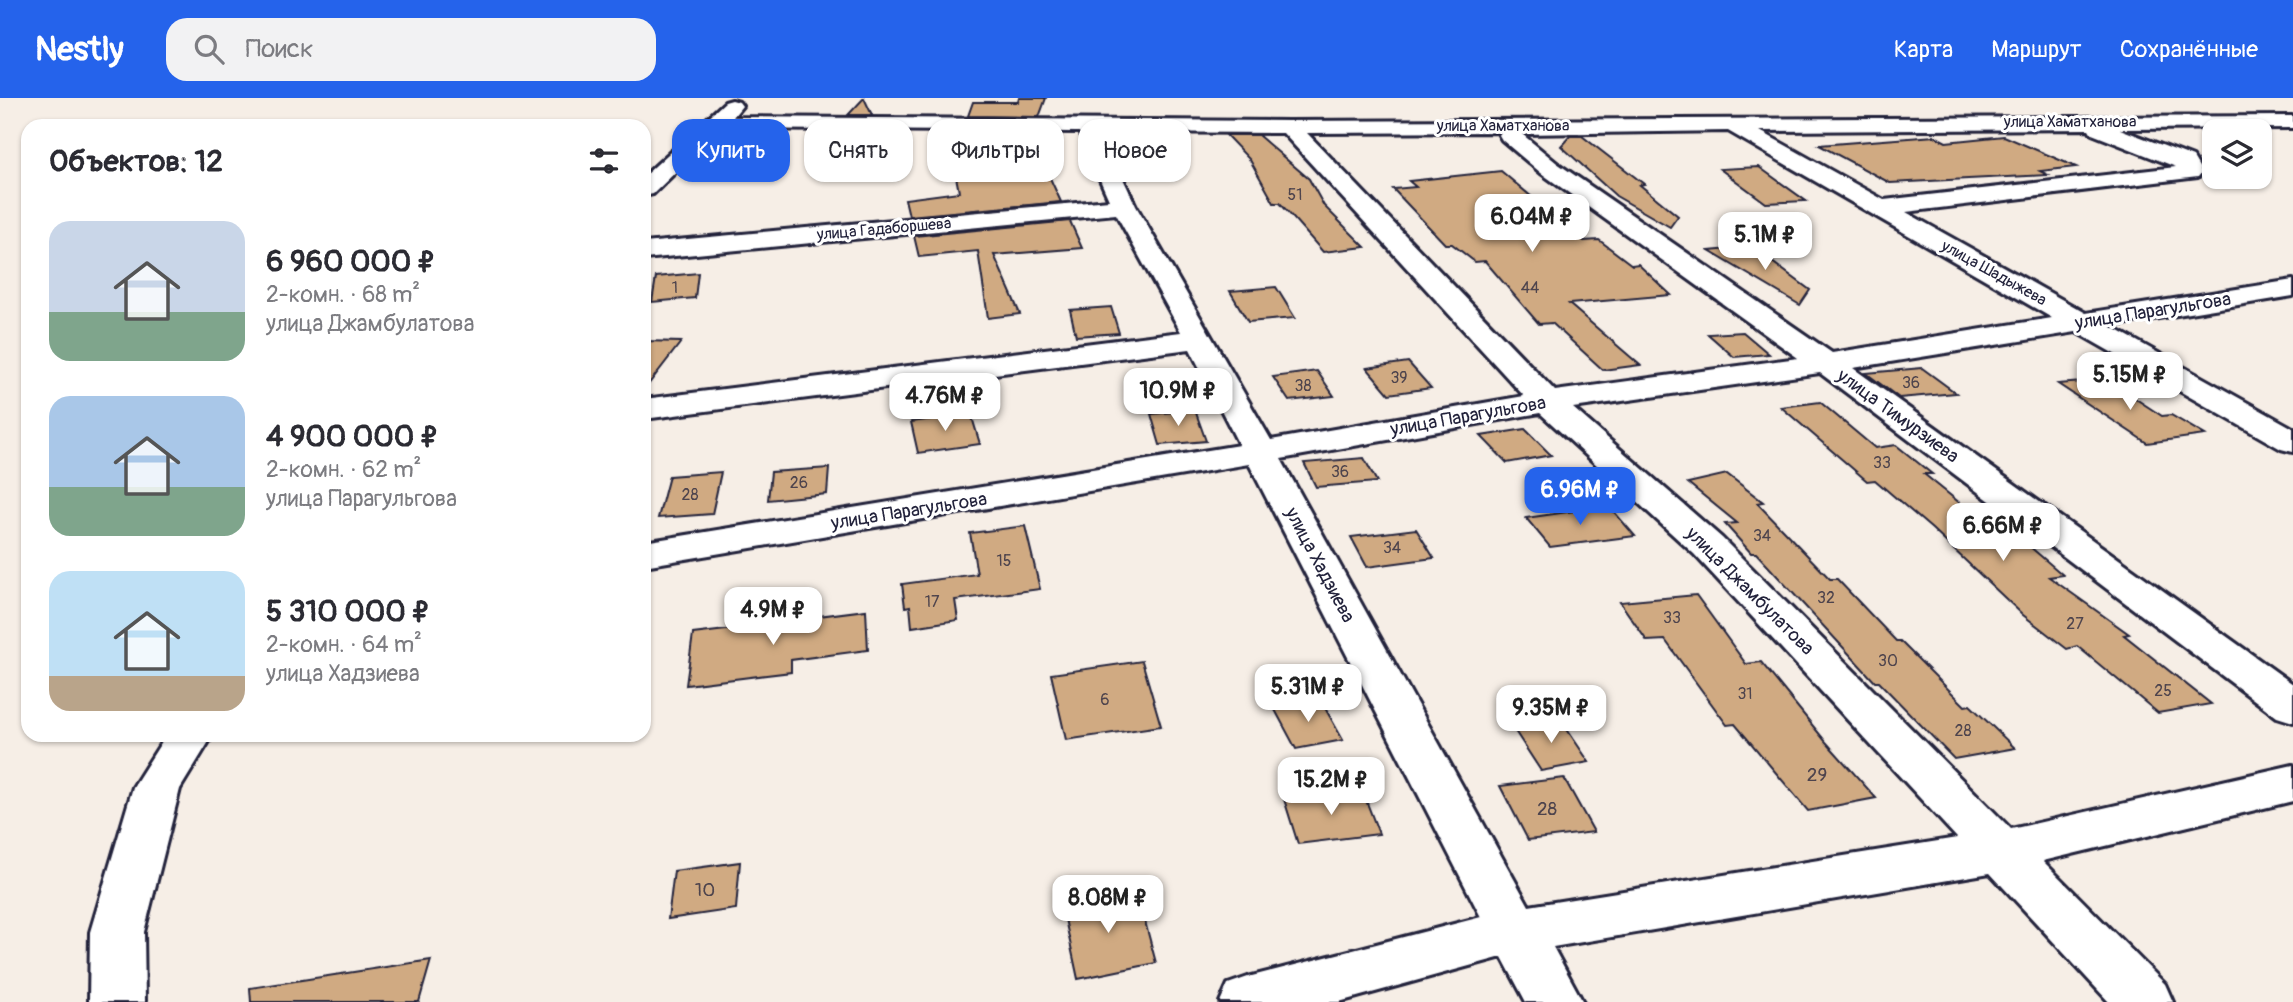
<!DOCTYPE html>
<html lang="ru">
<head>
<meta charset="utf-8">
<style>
  :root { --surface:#fff; --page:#f2f2f3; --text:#2b2b33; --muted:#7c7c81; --accent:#2563eb }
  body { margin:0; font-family:Pangolin,sans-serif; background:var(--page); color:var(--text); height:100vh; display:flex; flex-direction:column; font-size:26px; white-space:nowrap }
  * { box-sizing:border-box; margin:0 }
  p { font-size:23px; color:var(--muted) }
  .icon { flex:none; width:38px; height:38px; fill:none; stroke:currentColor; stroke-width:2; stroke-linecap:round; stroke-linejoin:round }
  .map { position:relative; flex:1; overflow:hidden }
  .panel { position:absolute; left:21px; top:21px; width:630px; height:623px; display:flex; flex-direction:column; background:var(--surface); border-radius:21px; box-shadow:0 2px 5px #0004 }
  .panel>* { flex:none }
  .top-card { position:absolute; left:672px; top:21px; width:665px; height:63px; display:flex; gap:14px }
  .controls { position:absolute; left:2202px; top:21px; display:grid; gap:14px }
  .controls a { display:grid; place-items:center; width:70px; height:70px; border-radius:14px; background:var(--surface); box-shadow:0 2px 5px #0004; font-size:35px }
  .price { position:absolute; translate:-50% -60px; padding:0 16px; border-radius:14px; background:#fff; color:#222; font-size:23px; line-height:46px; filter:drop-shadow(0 2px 4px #0008) }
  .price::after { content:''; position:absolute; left:50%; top:42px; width:21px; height:16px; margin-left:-10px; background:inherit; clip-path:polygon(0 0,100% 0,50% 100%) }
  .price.current { background:var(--accent); color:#fff }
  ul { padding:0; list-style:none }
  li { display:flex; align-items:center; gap:21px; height:175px; padding:0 28px }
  li span { display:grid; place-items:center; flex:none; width:196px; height:140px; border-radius:21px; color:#555 }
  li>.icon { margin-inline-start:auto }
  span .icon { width:84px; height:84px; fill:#fffc; stroke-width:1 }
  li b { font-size:30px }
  h2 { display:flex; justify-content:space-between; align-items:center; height:84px; padding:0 28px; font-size:30px }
  .tag { padding:0 24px; border-radius:21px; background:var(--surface); box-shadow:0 2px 5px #0004; font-size:24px; line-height:63px }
  .tag.current { background:var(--accent); color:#fff }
  header { display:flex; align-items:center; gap:42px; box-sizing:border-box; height:98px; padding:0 35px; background:var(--accent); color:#fff }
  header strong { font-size:33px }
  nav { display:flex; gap:38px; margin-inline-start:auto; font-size:24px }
  .search { width:490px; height:63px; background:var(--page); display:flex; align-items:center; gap:18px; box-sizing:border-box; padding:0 24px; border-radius:21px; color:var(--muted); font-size:26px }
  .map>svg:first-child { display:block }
  .building { fill:#d0aa82; stroke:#22223b; stroke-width:2 }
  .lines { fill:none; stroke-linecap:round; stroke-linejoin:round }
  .minor-casing { stroke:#22223b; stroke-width:6 }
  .minor { fill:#fff; fill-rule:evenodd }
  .labels { text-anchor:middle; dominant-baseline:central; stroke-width:6; stroke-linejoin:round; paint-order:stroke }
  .far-street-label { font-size:16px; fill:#22223b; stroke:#fff }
  .number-label { font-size:16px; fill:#4e444d }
  .street-label { font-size:19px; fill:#22223b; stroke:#fff }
  .near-number-label { font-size:19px; fill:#4e444d }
</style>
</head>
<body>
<header>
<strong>Nestly</strong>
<div class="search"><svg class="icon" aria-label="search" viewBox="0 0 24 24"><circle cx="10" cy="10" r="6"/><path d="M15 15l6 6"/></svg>Поиск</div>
<nav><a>Карта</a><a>Маршрут</a><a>Сохранённые</a></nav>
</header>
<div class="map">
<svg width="2293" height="904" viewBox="0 0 2293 904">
  <rect width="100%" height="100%" fill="#f6eee6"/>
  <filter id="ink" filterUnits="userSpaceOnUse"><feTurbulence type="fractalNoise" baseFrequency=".0143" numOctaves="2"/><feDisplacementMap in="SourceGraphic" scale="14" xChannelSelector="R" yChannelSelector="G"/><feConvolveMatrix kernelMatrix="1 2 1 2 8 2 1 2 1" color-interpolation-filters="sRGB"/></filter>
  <g filter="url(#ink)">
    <g class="building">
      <polygon points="864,0 872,17 848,17"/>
      <polygon points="1019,0 1046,0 1039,19 968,18 973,4 1018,4"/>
      <polygon points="833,35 878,35 883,49 814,56"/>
      <polygon points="962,36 1036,36 1034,81 1050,80 1061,104 909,118 905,101 959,94 948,38"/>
      <polygon points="1226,37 1258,37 1309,81 1324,108 1365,149 1323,154 1280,105 1274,105 1250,62"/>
      <polygon points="1570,38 1582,38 1644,86 1640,87 1678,118 1670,129 1616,98 1561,48"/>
      <polygon points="1935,38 1946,44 2004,38 2076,69 2040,73 2048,77 1890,85 1819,47"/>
      <polygon points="1759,69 1806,103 1766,105 1720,71"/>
      <polygon points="1501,73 1584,143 1599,142 1632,167 1638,166 1671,197 1569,206 1640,267 1603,272 1552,225 1539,226 1485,163 1475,164 1452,146 1445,146 1393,91 1416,89 1409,83"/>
      <polygon points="1070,123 1082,150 994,157 1020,216 988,220 978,153 919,159 914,138"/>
      <polygon points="1752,149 1810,192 1800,207 1709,153"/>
      <polygon points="698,175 695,200 652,204 656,179"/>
      <polygon points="1276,189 1295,220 1248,224 1230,193"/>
      <polygon points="1111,209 1119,235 1076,238 1070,212"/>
      <polygon points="1743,234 1769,256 1734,259 1708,236"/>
      <polygon points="644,243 681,244 644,292"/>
      <polygon points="1408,264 1431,290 1389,296 1367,270"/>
      <polygon points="1922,270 1956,295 1899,300 1866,275"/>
      <polygon points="1317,273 1334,298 1289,303 1273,279"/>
      <polygon points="2107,282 2162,318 2171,317 2205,337 2147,345 2058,286"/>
      <polygon points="1820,304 1875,350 1896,347 1932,376 1924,376 2013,448 2028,447 2063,477 2049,479 2129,536 2124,537 2211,606 2158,615 2077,548 2067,551 2023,517 1932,431 1875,382 1867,383 1781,309"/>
      <polygon points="1195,312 1206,343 1160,347 1151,316"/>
      <polygon points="971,316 980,346 918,355 911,324"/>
      <polygon points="1525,331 1551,357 1507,365 1481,338"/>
      <polygon points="1364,360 1377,384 1316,389 1304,365"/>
      <polygon points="829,370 827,396 768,402 771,374"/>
      <polygon points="721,374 712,416 658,420 669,378"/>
      <polygon points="1727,376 1763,404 1757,405 1830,481 1837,481 1896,543 1900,543 1965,608 1970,607 2015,650 1954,661 1879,584 1875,584 1756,455 1751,455 1725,426 1737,425 1688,385"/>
      <polygon points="1609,408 1635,438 1550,449 1526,420"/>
      <polygon points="1025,428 1040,491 955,502 958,522 912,529 910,508 905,509 902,486 977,476 970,435"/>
      <polygon points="1416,431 1434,460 1367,469 1351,439"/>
      <polygon points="1696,497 1746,566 1761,564 1826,644 1876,700 1808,713 1735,626 1727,627 1665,542 1647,543 1620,504"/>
      <polygon points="866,512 868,552 791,562 791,574 686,587 693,536 819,521 819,518"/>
      <polygon points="1142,563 1161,628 1066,642 1051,576"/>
      <polygon points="1320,601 1343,642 1296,651 1274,610"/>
      <polygon points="1560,621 1589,664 1541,673 1513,630"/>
      <polygon points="1564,680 1594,734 1528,742 1500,688"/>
      <polygon points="1362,692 1379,736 1298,746 1284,701"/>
      <polygon points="740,764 736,811 668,821 674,773"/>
      <polygon points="1137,793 1156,865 1078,881 1062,807"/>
      <polygon points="431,862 419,904 251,904 250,890"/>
    </g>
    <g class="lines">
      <g class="minor-casing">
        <g id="minor">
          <path d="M732,2L739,4L742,8L733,19L1289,23L2293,18V30L2120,31L2193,59L2202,74L2198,79L1906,114L2086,215L2293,182V198L2110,228L2293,330V354L2281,351L2076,234L1853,270L2293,586V624L2277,619L1820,275L1573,310L1722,440L2011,731L2293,667V703L2043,763L2165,886L2173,904H2109L1990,775L1553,849L1583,904H1526L1502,859L1339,904H1220L1228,886L1248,879L1481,819L1249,366L644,468V444L1239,347L1190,251L644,321V301L1181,234L1116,116L644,161V145L1109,102L1079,34L720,31L653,96L644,98V78L725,4ZM2089,31L2092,36L2176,69L1884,102L1760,33ZM1728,33L2052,220L1832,255L1557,65L1522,36ZM1101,34L1283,35L1524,298L1271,342L1136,108ZM1501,34L1499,37L1502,42L1541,75L1798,260L1555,293L1307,35ZM1540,315L1694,456L1957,740L1529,808L1281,361Z"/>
          <polygon points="166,637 213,637 180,691 144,834 145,904 89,904 90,834 133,689"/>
        </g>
      </g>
      <use href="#minor" class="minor"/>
    </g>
  </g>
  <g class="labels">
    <g class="far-street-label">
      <text x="2070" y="24">улица Хаматханова</text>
      <text x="1503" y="28">улица Хаматханова</text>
      <text transform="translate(884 131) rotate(-5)">улица Гадаборшева</text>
      <text transform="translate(1994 175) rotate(29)">улица Шадыжева</text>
    </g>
    <g class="number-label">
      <text x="1295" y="97">51</text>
      <text x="675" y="190">1</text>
      <text x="1530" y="190">44</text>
      <text x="1399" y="280">39</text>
      <text x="1911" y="285">36</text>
      <text x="1303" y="288">38</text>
      <text x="1882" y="365">33</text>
      <text x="1340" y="374">36</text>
      <text x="799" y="385">26</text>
      <text x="690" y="397">28</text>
      <text x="1762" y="438">34</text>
      <text x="1392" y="450">34</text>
      <text x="1004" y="463">15</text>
      <text x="1826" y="500">32</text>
      <text x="932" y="504">17</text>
      <text x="1672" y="520">33</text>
      <text x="2075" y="526">27</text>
      <text x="1888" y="563">30</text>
      <text x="2163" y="593">25</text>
      <text x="1745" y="596">31</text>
      <text x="1105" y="602">6</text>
      <text x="1963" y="633">28</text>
    </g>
    <g class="street-label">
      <text transform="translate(2153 213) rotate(-9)">улица Парагульгова</text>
      <text transform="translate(1468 318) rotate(-10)">улица Парагульгова</text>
      <text transform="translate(1898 318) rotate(36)">улица Тимурзиева</text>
      <text transform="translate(909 413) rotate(-9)">улица Парагульгова</text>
      <text transform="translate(1320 467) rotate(62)">улица Хадзиева</text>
      <text transform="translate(1750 493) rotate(45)">улица Джамбулатова</text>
    </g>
    <g class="near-number-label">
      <text x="1817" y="677">29</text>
      <text x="1547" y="711">28</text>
      <text x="705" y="792">10</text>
    </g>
  </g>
</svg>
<div class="controls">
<a><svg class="icon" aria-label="layers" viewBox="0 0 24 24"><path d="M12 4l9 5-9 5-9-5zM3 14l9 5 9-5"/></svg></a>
</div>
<b class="price" style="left:1532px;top:156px">6.04M ₽</b>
<b class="price" style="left:1765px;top:174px">5.1M ₽</b>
<b class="price" style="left:2130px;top:314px">5.15M ₽</b>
<b class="price" style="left:1178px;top:330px">10.9M ₽</b>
<b class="price" style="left:945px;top:335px">4.76M ₽</b>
<b class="price current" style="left:1580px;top:429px">6.96M ₽</b>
<b class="price" style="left:2003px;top:465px">6.66M ₽</b>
<b class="price" style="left:773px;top:549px">4.9M ₽</b>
<b class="price" style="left:1308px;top:626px">5.31M ₽</b>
<b class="price" style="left:1551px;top:647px">9.35M ₽</b>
<b class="price" style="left:1331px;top:719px">15.2M ₽</b>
<b class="price" style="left:1108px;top:837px">8.08M ₽</b>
<div class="top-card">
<a class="tag current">Купить</a>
<a class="tag">Снять</a>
<a class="tag">Фильтры</a>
<a class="tag">Новое</a>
</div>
<section class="panel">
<h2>Объектов: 12<svg class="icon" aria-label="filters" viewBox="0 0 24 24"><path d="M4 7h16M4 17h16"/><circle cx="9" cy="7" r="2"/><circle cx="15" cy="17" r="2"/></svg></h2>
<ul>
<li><span style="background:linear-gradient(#c9d6e8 65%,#7fa58c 0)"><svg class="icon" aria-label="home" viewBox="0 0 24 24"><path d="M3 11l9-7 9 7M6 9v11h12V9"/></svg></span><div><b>6 960 000 ₽</b><p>2-комн. · 68 m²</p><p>улица Джамбулатова</p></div></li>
<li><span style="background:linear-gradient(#a9c7e8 65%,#7fa58c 0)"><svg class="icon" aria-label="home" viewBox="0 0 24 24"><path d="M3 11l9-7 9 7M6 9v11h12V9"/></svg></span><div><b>4 900 000 ₽</b><p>2-комн. · 62 m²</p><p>улица Парагульгова</p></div></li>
<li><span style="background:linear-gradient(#bfe0f5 75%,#b9a48a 0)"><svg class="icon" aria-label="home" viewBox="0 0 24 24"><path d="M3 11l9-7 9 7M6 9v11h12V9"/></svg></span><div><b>5 310 000 ₽</b><p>2-комн. · 64 m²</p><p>улица Хадзиева</p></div></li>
</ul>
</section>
</div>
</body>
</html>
